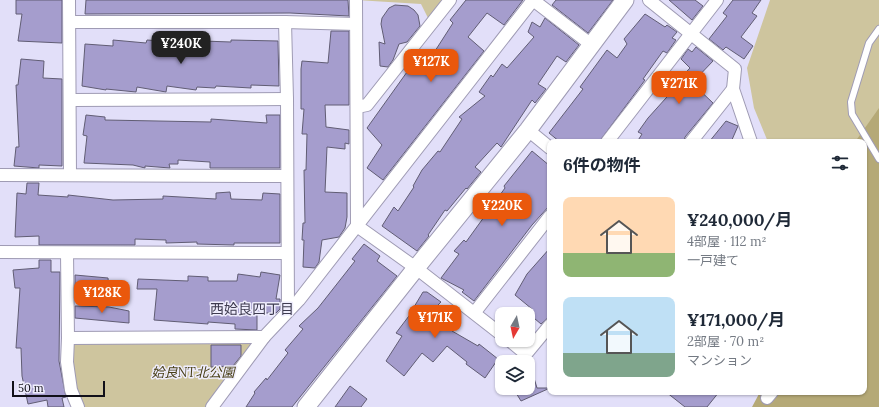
<!DOCTYPE html>
<html lang="ja">
<head>
<meta charset="utf-8">
<style>
  :root { --surface:#fff; --page:#f6f6f7; --text:#1f2937; --muted:#747a83; --accent:#ea580c }
  body { margin:0; font-family:Lora,"Noto Sans JP",serif; background:var(--page); color:var(--text); height:100vh; display:flex; flex-direction:column; font-size:15px; white-space:nowrap }
  * { box-sizing:border-box; margin:0 }
  p { font-size:13px; color:var(--muted) }
  .icon { flex:none; width:22px; height:22px; fill:none; stroke:currentColor; stroke-width:2; stroke-linecap:round; stroke-linejoin:round }
  .map { position:relative; flex:1; overflow:hidden }
  .panel { position:absolute; left:547px; top:139px; width:320px; height:256px; display:flex; flex-direction:column; background:var(--surface); border-radius:8px; box-shadow:0 1px 3px #0004 }
  .panel>* { flex:none }
  .needle { width:26px; rotate:189deg }
  .tools { position:absolute; left:495px; top:307px; display:grid; gap:8px }
  .tools a { display:grid; place-items:center; width:40px; height:40px; border-radius:8px; background:var(--surface); box-shadow:0 1px 3px #0004; font-size:20px }
  .scale { position:absolute; left:12px; bottom:10px; width:93px; box-sizing:border-box; padding-left:4px; border:2px solid #111019; border-top:0; font-size:11px; line-height:14px; white-space:nowrap; color:#111019; -webkit-text-stroke:3px #efedfd; paint-order:stroke }
  .price { position:absolute; translate:-50% -34px; padding:0 9px; border-radius:8px; background:var(--accent); color:#fff; font-size:13px; line-height:26px; filter:drop-shadow(0 1px 2px #0008) }
  .price::after { content:''; position:absolute; left:50%; top:24px; width:12px; height:9px; margin-left:-6px; background:inherit; clip-path:polygon(0 0,100% 0,50% 100%) }
  .price.active { background:#222; color:#fff }
  ul { padding:0; list-style:none }
  li { display:flex; align-items:center; gap:12px; height:100px; padding:0 16px }
  li span { display:grid; place-items:center; flex:none; width:112px; height:80px; border-radius:8px; color:#555 }
  li>.icon { margin-inline-start:auto }
  span .icon { width:48px; height:48px; fill:#fffc; stroke-width:1 }
  li b { font-size:17px }
  h2 { display:flex; justify-content:space-between; align-items:center; height:48px; padding:0 16px; font-size:17px }
  .map>svg:first-child { display:block }
  .green { fill:#cec59e }
  .forest { fill:#b5a977 }
  .building { fill:#a59dcd; stroke:#615d74 }
  .lines { fill:none; stroke-linecap:round; stroke-linejoin:round }
  .lane-casing { stroke:#9f9bb4; stroke-width:8 }
  .street-casing { stroke:#9f9bb4; stroke-width:14 }
  .secondary-casing { stroke:#9f9bb4; stroke-width:19 }
  .lane { stroke:#fff; stroke-width:6 }
  .street { stroke:#fff; stroke-width:12 }
  .secondary { stroke:#fff; stroke-width:17 }
  .labels { text-anchor:middle; dominant-baseline:central; stroke-width:3; stroke-linejoin:round; paint-order:stroke }
  .park-label { font-size:13px; font-style:italic; fill:#494017; stroke:#efedfd }
  .neighbourhood-label { font-size:14px; fill:#3e3b50; stroke:#efedfd }
</style>
</head>
<body>
<div class="map">
<svg width="879" height="407" viewBox="0 0 879 407">
  <rect width="100%" height="100%" fill="#e2dff9"/>
  <g class="green">
    <polygon points="356,0 450,0 431,24 421,4"/>
    <polygon points="770,0 879,0 879,368 864,142 768,142 754,108 747,68"/>
    <polygon points="264,337 212,407 78,407 68,338"/>
  </g>
  <polygon class="forest" points="879,108 879,407 752,407 760,392 864,392 864,142 855,142"/>
  <g class="building">
    <polygon points="16,0 62,0 62,43 18,41 22,14 16,14"/>
    <polygon points="86,0 348,0 349,16 290,13 85,14"/>
    <polygon points="466,0 523,0 504,25 487,13 468,37 484,51 383,180 367,168 382,145 367,128 412,65 418,70 435,51 453,23 450,20"/>
    <polygon points="556,0 613,0 588,33 552,5"/>
    <polygon points="669,0 695,0 703,6 692,20"/>
    <polygon points="733,0 761,0 752,13 757,16 741,37 753,46 744,59 726,47 723,50 709,39 727,16 723,13"/>
    <polygon points="395,5 408,6 414,10 418,15 420,26 407,42 399,44 393,60 388,67 380,66 379,42 385,44 381,24 382,18 389,8"/>
    <polygon points="645,14 665,27 667,25 677,32 672,38 676,40 667,53 663,51 643,79 645,80 599,142 560,142 549,133 583,89 580,87 607,50 617,58 627,44 624,39"/>
    <polygon points="545,18 579,45 566,62 557,56 538,84 546,89 535,103 532,100 501,147 497,143 475,167 481,172 467,189 466,188 447,211 445,210 428,235 429,236 417,251 382,226 394,207 398,211 414,187 413,186 422,170 438,151 440,152 462,119 459,117 485,96 479,92 491,75 493,77 502,64 507,68 534,37 528,32 532,22 540,27"/>
    <polygon points="331,31 349,31 349,105 325,105 326,127 349,130 349,144 345,143 345,149 327,147 325,192 347,193 347,217 345,228 339,237 322,240 319,262 315,268 303,267 304,240 302,240 303,223 305,223 304,170 306,170 307,134 302,134 304,109 301,109 301,69 302,61 328,63"/>
    <polygon points="113,40 146,43 147,40 174,42 174,40 231,42 231,40 278,41 279,86 251,85 251,88 216,86 215,88 197,87 196,90 167,86 166,92 137,87 136,92 106,89 106,90 82,86 85,44 113,46"/>
    <polygon points="696,47 713,61 692,83 713,103 685,137 684,142 637,142 642,134 638,132 648,118 675,88 673,86 690,68 681,59 688,49 692,52"/>
    <polygon points="21,59 44,61 43,78 62,79 62,166 39,165 39,168 14,166 16,147 19,147 16,85 18,85"/>
    <polygon points="86,115 105,117 105,120 211,122 211,119 267,123 266,115 280,115 280,168 210,168 210,162 178,160 178,164 169,164 170,168 145,166 145,168 133,165 84,163 87,136 83,135"/>
    <polygon points="726,121 738,126 731,142 709,142"/>
    <polygon points="532,151 550,166 550,205 532,225 474,301 462,292 464,290 441,278 459,254 454,251 464,240 466,242 505,188 504,186"/>
    <polygon points="27,183 39,183 38,195 68,197 68,195 113,200 163,199 163,196 216,199 216,193 230,192 231,199 262,200 263,193 280,194 280,243 234,243 234,245 197,244 197,242 166,243 166,240 135,239 135,245 39,245 39,236 15,237 17,193 26,194"/>
    <polygon points="364,244 380,256 377,261 397,276 292,407 246,407 255,393 254,392 266,378 267,380 288,353 285,350 303,329 299,326 318,308 355,261 352,259"/>
    <polygon points="550,248 550,316 541,324 528,313 532,309 515,295 527,274"/>
    <polygon points="39,260 51,260 51,272 60,272 59,361 66,397 62,398 64,407 48,407 47,400 28,404 22,376 21,348 16,348 20,288 15,288 13,270 39,268"/>
    <polygon points="261,272 280,275 276,299 280,299 280,309 276,313 257,313 257,330 235,329 235,324 208,322 208,324 154,320 157,289 137,289 138,279 188,281 188,276 208,277 208,281 237,281 238,274 260,277"/>
    <polygon points="75,275 108,278 109,290 75,290"/>
    <polygon points="423,292 427,292 441,302 437,306 460,322 452,331 478,346 479,344 498,359 485,378 466,364 467,362 447,346 433,362 422,353 404,376 386,361 402,336 396,333 415,308 414,307"/>
    <polygon points="75,306 109,307 129,311 129,323 75,318"/>
    <polygon points="211,345 241,345 241,356 233,366 211,367"/>
    <polygon points="530,365 537,388 550,388 521,401 513,388 528,388 528,366"/>
    <polygon points="350,386 367,399 361,407 335,407"/>
    <polygon points="666,392 719,392 707,407 685,407"/>
  </g>
  <g class="lines">
    <g class="lane-casing">
      <polyline id="lane" points="879,29 869,43 851,102 852,114 879,159"/>
    </g>
    <g class="street-casing">
      <g id="street">
        <polyline points="69,0 70,175"/>
        <polyline points="356,0 357,226"/>
        <polyline points="533,0 593,46"/>
        <polyline points="649,0 735,69 733,89 751,142"/>
        <polyline points="70,22 285,22 356,24"/>
        <polyline points="285,22 287,99 288,311"/>
        <polyline points="70,100 287,99"/>
        <polyline points="357,107 367,105 450,0"/>
        <polyline points="528,130 550,148"/>
        <polyline points="607,142 717,0"/>
        <polyline points="691,142 733,89"/>
        <polyline points="0,175 287,176"/>
        <polyline points="357,226 416,268 502,335"/>
        <polyline points="0,252 287,253"/>
        <polyline points="67,253 68,338 67,362 71,390 78,407"/>
        <polyline points="475,312 550,216"/>
        <polyline points="68,338 264,337"/>
        <polyline points="509,340 526,354 550,325"/>
        <polyline points="767,398 772,392"/>
        <polyline points="212,407 264,337 299,300 533,0"/>
      </g>
    </g>
    <g class="secondary-casing">
      <polyline id="secondary" points="306,407 416,268 528,130 625,0"/>
    </g>
    <use href="#lane" class="lane"/>
    <use href="#street" class="street"/>
    <use href="#secondary" class="secondary"/>
  </g>
  <g class="labels">
    <g class="park-label">
      <text x="193" y="372">姶良NT北公園</text>
    </g>
    <g class="neighbourhood-label">
      <text x="252" y="309">西姶良四丁目</text>
    </g>
  </g>
</svg>
<div class="tools">
<a><svg class="needle" viewBox="-14 -14 28 28"><path d="M0-13l5 13h-10z" fill="#e53935"/><path d="M0 13l5-13h-10z" fill="#747a83"/></svg></a>
<a><svg class="icon" aria-label="layers" viewBox="0 0 24 24"><path d="M12 4l9 5-9 5-9-5zM3 14l9 5 9-5"/></svg></a>
</div>
<div class="scale">50 m</div>
<b class="price active" style="left:181px;top:65px">¥240K</b>
<b class="price" style="left:431px;top:83px">¥127K</b>
<b class="price" style="left:679px;top:105px">¥271K</b>
<b class="price" style="left:502px;top:227px">¥220K</b>
<b class="price" style="left:102px;top:314px">¥128K</b>
<b class="price" style="left:435px;top:339px">¥171K</b>
<section class="panel">
<h2>6件の物件<svg class="icon" aria-label="filters" viewBox="0 0 24 24"><path d="M4 7h16M4 17h16"/><circle cx="9" cy="7" r="2"/><circle cx="15" cy="17" r="2"/></svg></h2>
<ul>
<li><span style="background:linear-gradient(#ffd9b3 70%,#8fb573 0)"><svg class="icon" aria-label="home" viewBox="0 0 24 24"><path d="M3 11l9-7 9 7M6 9v11h12V9"/></svg></span><div><b>¥240,000/月</b><p>4部屋 · 112 m²</p><p>一戸建て</p></div></li>
<li><span style="background:linear-gradient(#bfe0f5 70%,#7fa58c 0)"><svg class="icon" aria-label="home" viewBox="0 0 24 24"><path d="M3 11l9-7 9 7M6 9v11h12V9"/></svg></span><div><b>¥171,000/月</b><p>2部屋 · 70 m²</p><p>マンション</p></div></li>
</ul>
</section>
</div>
</body>
</html>
